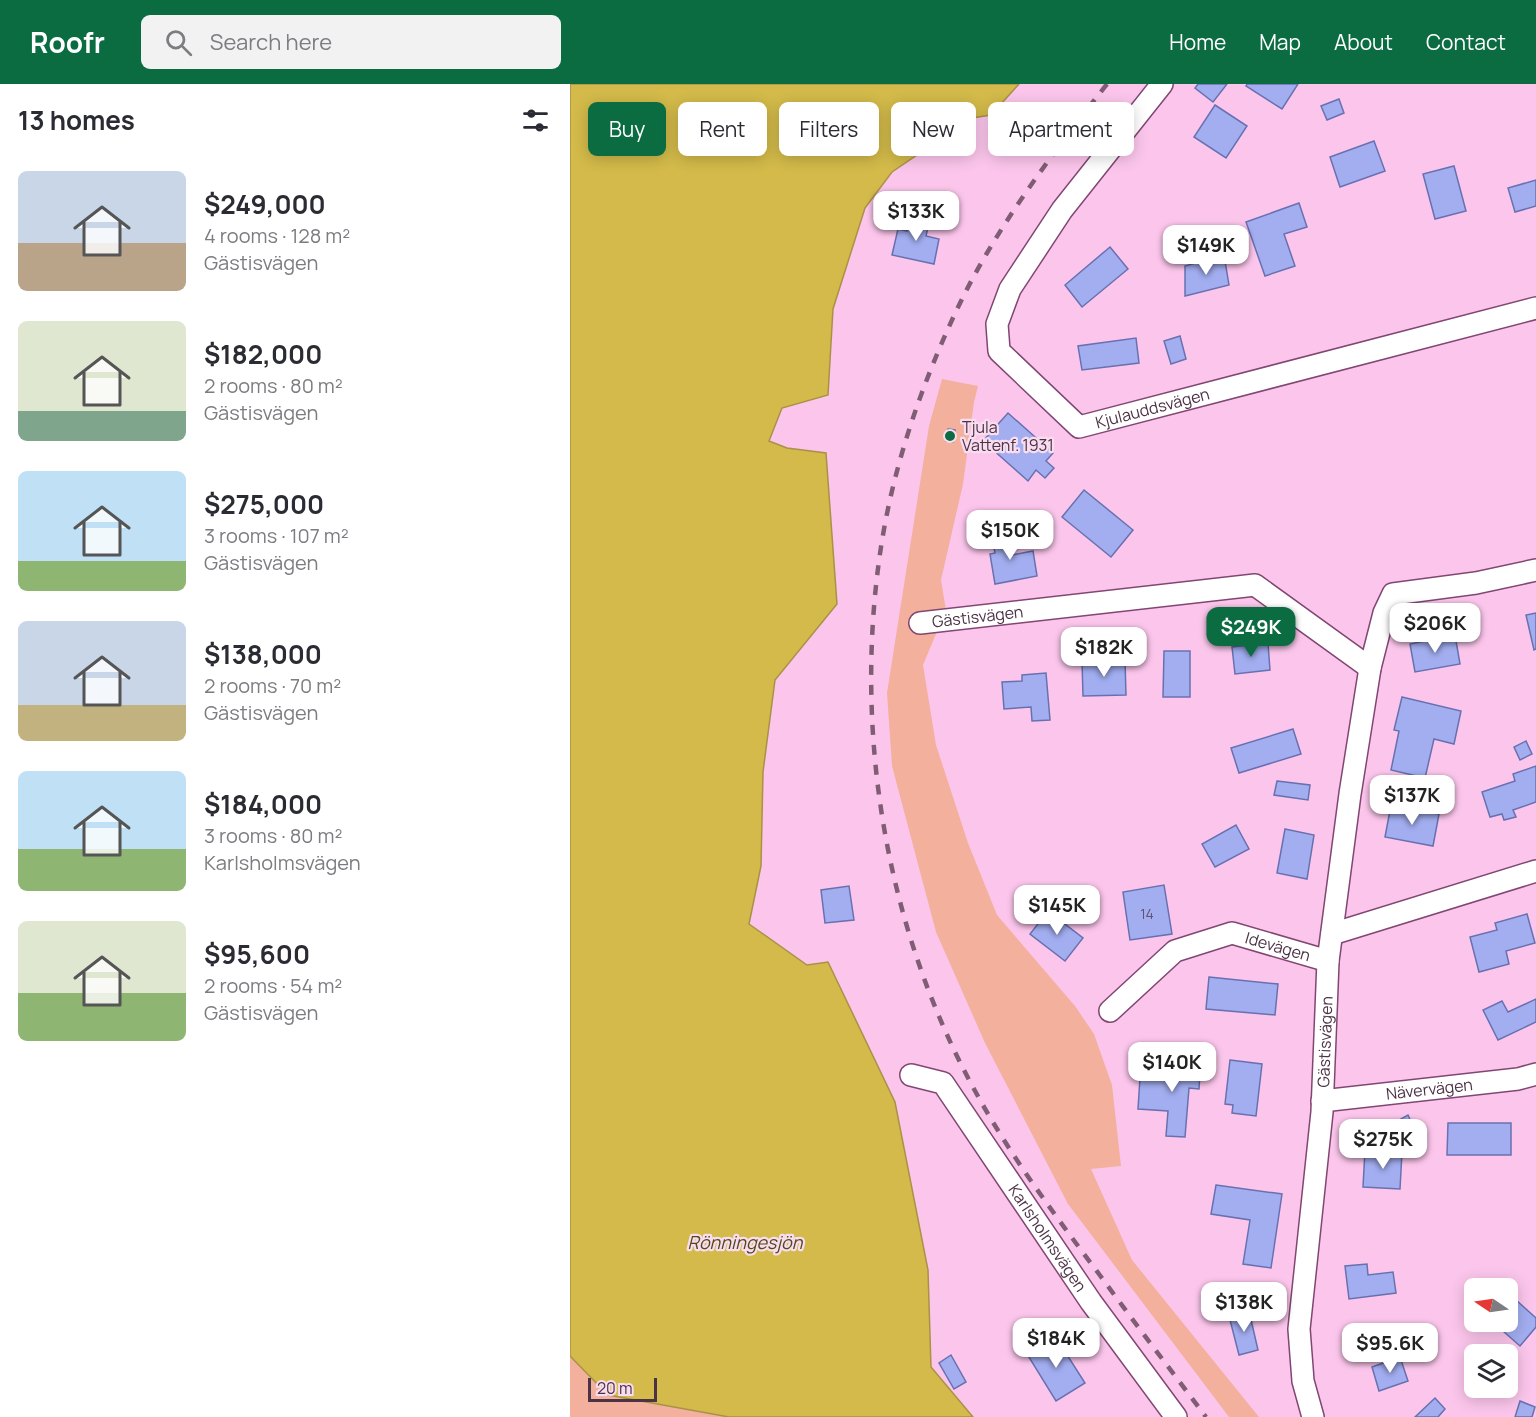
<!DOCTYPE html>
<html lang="en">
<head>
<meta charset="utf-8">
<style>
  :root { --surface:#fff; --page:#f2f2f3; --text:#2b2b33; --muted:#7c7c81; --accent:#0b6c41 }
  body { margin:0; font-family:Manrope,sans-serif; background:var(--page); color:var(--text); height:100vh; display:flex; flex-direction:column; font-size:22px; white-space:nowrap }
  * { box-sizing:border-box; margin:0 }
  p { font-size:20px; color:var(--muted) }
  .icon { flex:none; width:33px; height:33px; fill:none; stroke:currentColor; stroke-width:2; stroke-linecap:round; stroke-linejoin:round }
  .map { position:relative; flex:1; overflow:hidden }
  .details { display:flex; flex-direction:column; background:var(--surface); width:570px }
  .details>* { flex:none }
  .banner { position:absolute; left:18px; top:18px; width:570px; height:54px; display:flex; gap:12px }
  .needle { width:39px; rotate:283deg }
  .buttons { position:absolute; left:894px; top:1194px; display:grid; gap:12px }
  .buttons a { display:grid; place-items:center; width:54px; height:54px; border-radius:9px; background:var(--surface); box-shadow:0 3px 15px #0003; font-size:30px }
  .scale { position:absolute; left:18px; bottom:15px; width:69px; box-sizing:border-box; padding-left:6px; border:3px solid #4c3245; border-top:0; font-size:16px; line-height:21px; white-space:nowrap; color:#4c3245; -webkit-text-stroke:4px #f8ddf0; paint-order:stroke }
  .price { position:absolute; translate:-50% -51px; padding:0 14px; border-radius:12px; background:#fff; color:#222; font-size:20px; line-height:39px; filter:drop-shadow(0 2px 3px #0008) }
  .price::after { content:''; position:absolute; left:50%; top:36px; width:18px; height:14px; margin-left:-9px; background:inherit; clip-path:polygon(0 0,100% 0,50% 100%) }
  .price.current { background:var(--accent); color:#fff }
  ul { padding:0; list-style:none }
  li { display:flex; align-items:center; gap:18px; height:150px; padding:0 18px }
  li span { display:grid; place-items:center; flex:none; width:168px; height:120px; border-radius:9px; color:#555 }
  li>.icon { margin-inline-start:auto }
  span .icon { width:72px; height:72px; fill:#fffc; stroke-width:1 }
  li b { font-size:26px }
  h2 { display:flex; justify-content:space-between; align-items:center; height:72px; padding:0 18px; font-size:26px }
  .chip { padding:0 21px; border-radius:9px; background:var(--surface); box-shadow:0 3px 15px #0003; font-size:21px; line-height:54px }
  .chip.current { background:var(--accent); color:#fff }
  header { display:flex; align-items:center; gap:36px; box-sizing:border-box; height:84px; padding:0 30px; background:var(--accent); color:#fff }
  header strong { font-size:28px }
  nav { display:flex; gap:33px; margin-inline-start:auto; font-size:21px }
  .search { width:420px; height:54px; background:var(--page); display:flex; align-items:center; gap:15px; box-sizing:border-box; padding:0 21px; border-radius:9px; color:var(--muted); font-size:22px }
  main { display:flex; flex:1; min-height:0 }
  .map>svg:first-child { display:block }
  .green { fill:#f2b09d }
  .water { fill:#d3ba4a; stroke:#aa9148; stroke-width:1.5 }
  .building { fill:#a3aef1; stroke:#6871b0; stroke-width:1.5 }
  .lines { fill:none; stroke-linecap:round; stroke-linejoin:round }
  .street-casing { stroke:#804772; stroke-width:24 }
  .street { stroke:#fff; stroke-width:21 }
  .rail { stroke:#7f5d75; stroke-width:4.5; stroke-dasharray:10 10; stroke-linecap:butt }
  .poi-dot { fill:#0b6c41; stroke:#f8ddf0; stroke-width:2 }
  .labels { text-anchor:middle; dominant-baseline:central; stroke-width:4.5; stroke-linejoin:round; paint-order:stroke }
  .number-label { font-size:14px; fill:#625170 }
  .street-label { font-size:16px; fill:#4c3245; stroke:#f8ddf0 }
  .poi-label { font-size:16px; fill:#4c3245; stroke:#f8ddf0; text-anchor:start }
  .water-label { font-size:18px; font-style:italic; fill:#53481b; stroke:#f8ddf0 }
</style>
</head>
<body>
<header>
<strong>Roofr</strong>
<div class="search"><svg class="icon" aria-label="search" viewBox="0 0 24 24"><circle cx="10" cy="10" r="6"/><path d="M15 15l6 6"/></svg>Search here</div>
<nav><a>Home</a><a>Map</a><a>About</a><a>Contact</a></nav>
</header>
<main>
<section class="details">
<h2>13 homes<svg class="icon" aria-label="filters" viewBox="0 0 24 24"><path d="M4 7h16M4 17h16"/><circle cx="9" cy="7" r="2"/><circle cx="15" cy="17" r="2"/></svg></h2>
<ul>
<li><span style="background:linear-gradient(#c9d6e8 60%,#b9a48a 0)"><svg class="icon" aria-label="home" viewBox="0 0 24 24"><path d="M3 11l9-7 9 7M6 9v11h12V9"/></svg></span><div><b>$249,000</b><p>4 rooms · 128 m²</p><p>Gästisvägen</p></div></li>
<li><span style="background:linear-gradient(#dfe7d0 75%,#7fa58c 0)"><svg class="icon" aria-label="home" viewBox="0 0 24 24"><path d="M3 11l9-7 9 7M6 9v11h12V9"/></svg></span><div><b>$182,000</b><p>2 rooms · 80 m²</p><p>Gästisvägen</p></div></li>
<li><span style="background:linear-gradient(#bfe0f5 75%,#8fb573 0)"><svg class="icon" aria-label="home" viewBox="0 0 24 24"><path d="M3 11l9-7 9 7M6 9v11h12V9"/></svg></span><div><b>$275,000</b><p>3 rooms · 107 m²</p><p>Gästisvägen</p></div></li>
<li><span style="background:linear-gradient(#c9d6e8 70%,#c2b280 0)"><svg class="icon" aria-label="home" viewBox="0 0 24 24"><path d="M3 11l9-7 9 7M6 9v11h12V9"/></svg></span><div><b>$138,000</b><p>2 rooms · 70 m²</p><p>Gästisvägen</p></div></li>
<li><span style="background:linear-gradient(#bfe0f5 65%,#8fb573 0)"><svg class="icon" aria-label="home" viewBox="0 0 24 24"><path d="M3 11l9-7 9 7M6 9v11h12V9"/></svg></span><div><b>$184,000</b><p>3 rooms · 80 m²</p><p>Karlsholmsvägen</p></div></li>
<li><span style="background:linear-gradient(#dfe7d0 60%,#8fb573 0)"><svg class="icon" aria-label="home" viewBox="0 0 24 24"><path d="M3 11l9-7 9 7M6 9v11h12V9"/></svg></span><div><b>$95,600</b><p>2 rooms · 54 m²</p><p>Gästisvägen</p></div></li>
</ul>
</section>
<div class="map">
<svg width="966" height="1333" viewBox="0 0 966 1333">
  <rect width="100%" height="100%" fill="#fcc6ec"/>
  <g class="green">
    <polygon points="372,295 408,302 404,318 393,400 371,496 376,526 353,581 366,661 398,759 427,831 505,922 524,950 542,1001 551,1082 521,1085 562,1176 689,1333 659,1333 498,1120 415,959 366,848 322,682 317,609 359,342"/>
    <polygon points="0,1272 38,1311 159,1333 0,1333"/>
  </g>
  <polygon class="water" points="0,0 449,0 421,31 402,34 322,88 295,124 263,225 258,311 212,324 199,357 217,364 256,369 267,520 205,596 193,688 191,782 179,840 237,881 258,878 325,1018 358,1186 361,1283 403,1333 159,1333 38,1311 0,1272"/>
  <g class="building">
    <polygon points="628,0 657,0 643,18 625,4"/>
    <polygon points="677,0 728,0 712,25 676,2"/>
    <polygon points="769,15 774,29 757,36 751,22"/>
    <polygon points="645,21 677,42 656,74 624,53"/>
    <polygon points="804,57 815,87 770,103 760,73"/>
    <polygon points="884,82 896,127 865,135 853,90"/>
    <polygon points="966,96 966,122 945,128 938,104"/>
    <polygon points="729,119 737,143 714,150 725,182 695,192 676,138"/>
    <polygon points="340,131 360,135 356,152 369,155 364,180 322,171 328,145 337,147"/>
    <polygon points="540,163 558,185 512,223 495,201"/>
    <polygon points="654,171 659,201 615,212 615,182"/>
    <polygon points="610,252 616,275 601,280 594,257"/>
    <polygon points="566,254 569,279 512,286 508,262"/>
    <polygon points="438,329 483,369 476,377 484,384 475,394 466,386 458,397 413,357"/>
    <polygon points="378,345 385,346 383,358 376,357"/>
    <polygon points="514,406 563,446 541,473 492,433"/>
    <polygon points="437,446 442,471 463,467 467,492 425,500 420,470 425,469 421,449"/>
    <polygon points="966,529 966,565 964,566 956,531"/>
    <polygon points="885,551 890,580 845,588 840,560"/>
    <polygon points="698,559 700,586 665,590 662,563"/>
    <polygon points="594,567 620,567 620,613 593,613"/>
    <polygon points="555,576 556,611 513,612 512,577"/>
    <polygon points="476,589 480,636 462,637 461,623 434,625 432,598 452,597 452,591"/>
    <polygon points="832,613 891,627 884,660 864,655 855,694 821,686 829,647 824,646"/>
    <polygon points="723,645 731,670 669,689 661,664"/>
    <polygon points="956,657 962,670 950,676 944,663"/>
    <polygon points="966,682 966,718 943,726 946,733 934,736 932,730 920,733 912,708 945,697 943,690"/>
    <polygon points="707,697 740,701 738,716 704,711"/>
    <polygon points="821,721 869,730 863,762 815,753"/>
    <polygon points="666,741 679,765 645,783 632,760"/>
    <polygon points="715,745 744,751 737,795 707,789"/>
    <polygon points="594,801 602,850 560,856 553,808"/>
    <polygon points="279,802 284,836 255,839 251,806"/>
    <polygon points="478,827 513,854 495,877 460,850"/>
    <polygon points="957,830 965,859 936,867 939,880 909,888 900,853 927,846 925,839"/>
    <polygon points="639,893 708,900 705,931 636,925"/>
    <polygon points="966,915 966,938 928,956 913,926 932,917 938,928"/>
    <polygon points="603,970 631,973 629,1005 619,1004 615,1053 596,1052 598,1027 568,1025 570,994 601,997"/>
    <polygon points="660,976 692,980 686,1032 662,1029 663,1021 655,1020"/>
    <polygon points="838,1031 843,1042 833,1046 829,1036"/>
    <polygon points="878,1039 941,1039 941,1071 877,1071"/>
    <polygon points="795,1066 832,1068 830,1105 793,1103"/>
    <polygon points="646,1101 712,1110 701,1184 673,1180 680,1136 641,1130"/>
    <polygon points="797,1180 798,1191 823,1188 826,1209 779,1215 775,1182"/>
    <polygon points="946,1216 966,1234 966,1243 950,1262 925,1240 927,1238 938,1238 938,1226"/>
    <polygon points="679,1227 688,1266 669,1271 659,1232"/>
    <polygon points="485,1252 515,1299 486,1317 457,1270"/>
    <polygon points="381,1271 396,1298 384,1305 369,1279"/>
    <polygon points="830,1273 838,1297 809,1307 802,1283"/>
    <polygon points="865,1314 875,1325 868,1333 845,1333"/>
    <polygon points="950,1317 965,1323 962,1333 945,1333"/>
  </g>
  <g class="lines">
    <g class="street-casing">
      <g id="street">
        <path id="s1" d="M592,0L492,126L440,205L427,240L429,267L509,343L966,224"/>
        <path id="s2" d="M350,539L685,501L800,584"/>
        <polyline points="762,850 966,787"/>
        <path id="s3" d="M540,927L605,867L662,849L758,877"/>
        <path id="s4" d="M341,991L373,999L521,1218L606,1333"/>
        <path id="s5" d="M752,1017L948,995L966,990"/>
        <path id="s6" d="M743,1333L733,1297L729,1245L752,1028L758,877L780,710L800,584L814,529L823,510L906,499L966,486"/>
      </g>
    </g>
    <use href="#street" class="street"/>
    <path class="rail" d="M537,0C479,74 421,150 382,236C349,308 323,385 311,463C283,646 315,842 404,1005C439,1070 484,1130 529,1190C564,1238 600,1285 636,1333"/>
  </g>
  <circle class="poi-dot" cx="380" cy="352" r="6"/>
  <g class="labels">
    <g class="number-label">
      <text x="577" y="829">14</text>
    </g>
    <g class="street-label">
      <text stroke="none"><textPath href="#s1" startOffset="506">Kjulauddsvägen</textPath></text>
      <text stroke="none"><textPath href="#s2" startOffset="58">Gästisvägen</textPath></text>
      <text stroke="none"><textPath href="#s3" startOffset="196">Idevägen</textPath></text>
      <text stroke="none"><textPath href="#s6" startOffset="378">Gästisvägen</textPath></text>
      <text stroke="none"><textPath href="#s5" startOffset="108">Nävervägen</textPath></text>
      <text stroke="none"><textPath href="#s4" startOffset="220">Karlsholmsvägen</textPath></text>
    </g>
    <g class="poi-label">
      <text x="392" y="343">Tjula<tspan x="392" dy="18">Vattenf. 1931</tspan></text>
    </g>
    <g class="water-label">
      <text x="175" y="1158">Rönningesjön</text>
    </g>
  </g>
</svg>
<div class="buttons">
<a><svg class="needle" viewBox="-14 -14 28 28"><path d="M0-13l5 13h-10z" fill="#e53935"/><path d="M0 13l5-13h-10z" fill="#7c7c81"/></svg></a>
<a><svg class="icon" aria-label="layers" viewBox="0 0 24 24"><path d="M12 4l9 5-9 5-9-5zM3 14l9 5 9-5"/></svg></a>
</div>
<div class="scale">20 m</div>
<b class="price" style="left:346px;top:158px">$133K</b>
<b class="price" style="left:636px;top:192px">$149K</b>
<b class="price" style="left:440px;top:477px">$150K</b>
<b class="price" style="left:865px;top:570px">$206K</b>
<b class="price current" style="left:681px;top:574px">$249K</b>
<b class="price" style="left:534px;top:594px">$182K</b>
<b class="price" style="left:842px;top:742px">$137K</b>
<b class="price" style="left:487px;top:852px">$145K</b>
<b class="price" style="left:602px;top:1009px">$140K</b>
<b class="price" style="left:813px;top:1086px">$275K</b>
<b class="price" style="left:674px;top:1249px">$138K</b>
<b class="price" style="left:486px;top:1285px">$184K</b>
<b class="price" style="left:820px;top:1290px">$95.6K</b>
<div class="banner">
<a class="chip current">Buy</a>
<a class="chip">Rent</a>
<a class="chip">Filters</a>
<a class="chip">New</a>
<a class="chip">Apartment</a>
</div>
</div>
</main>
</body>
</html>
